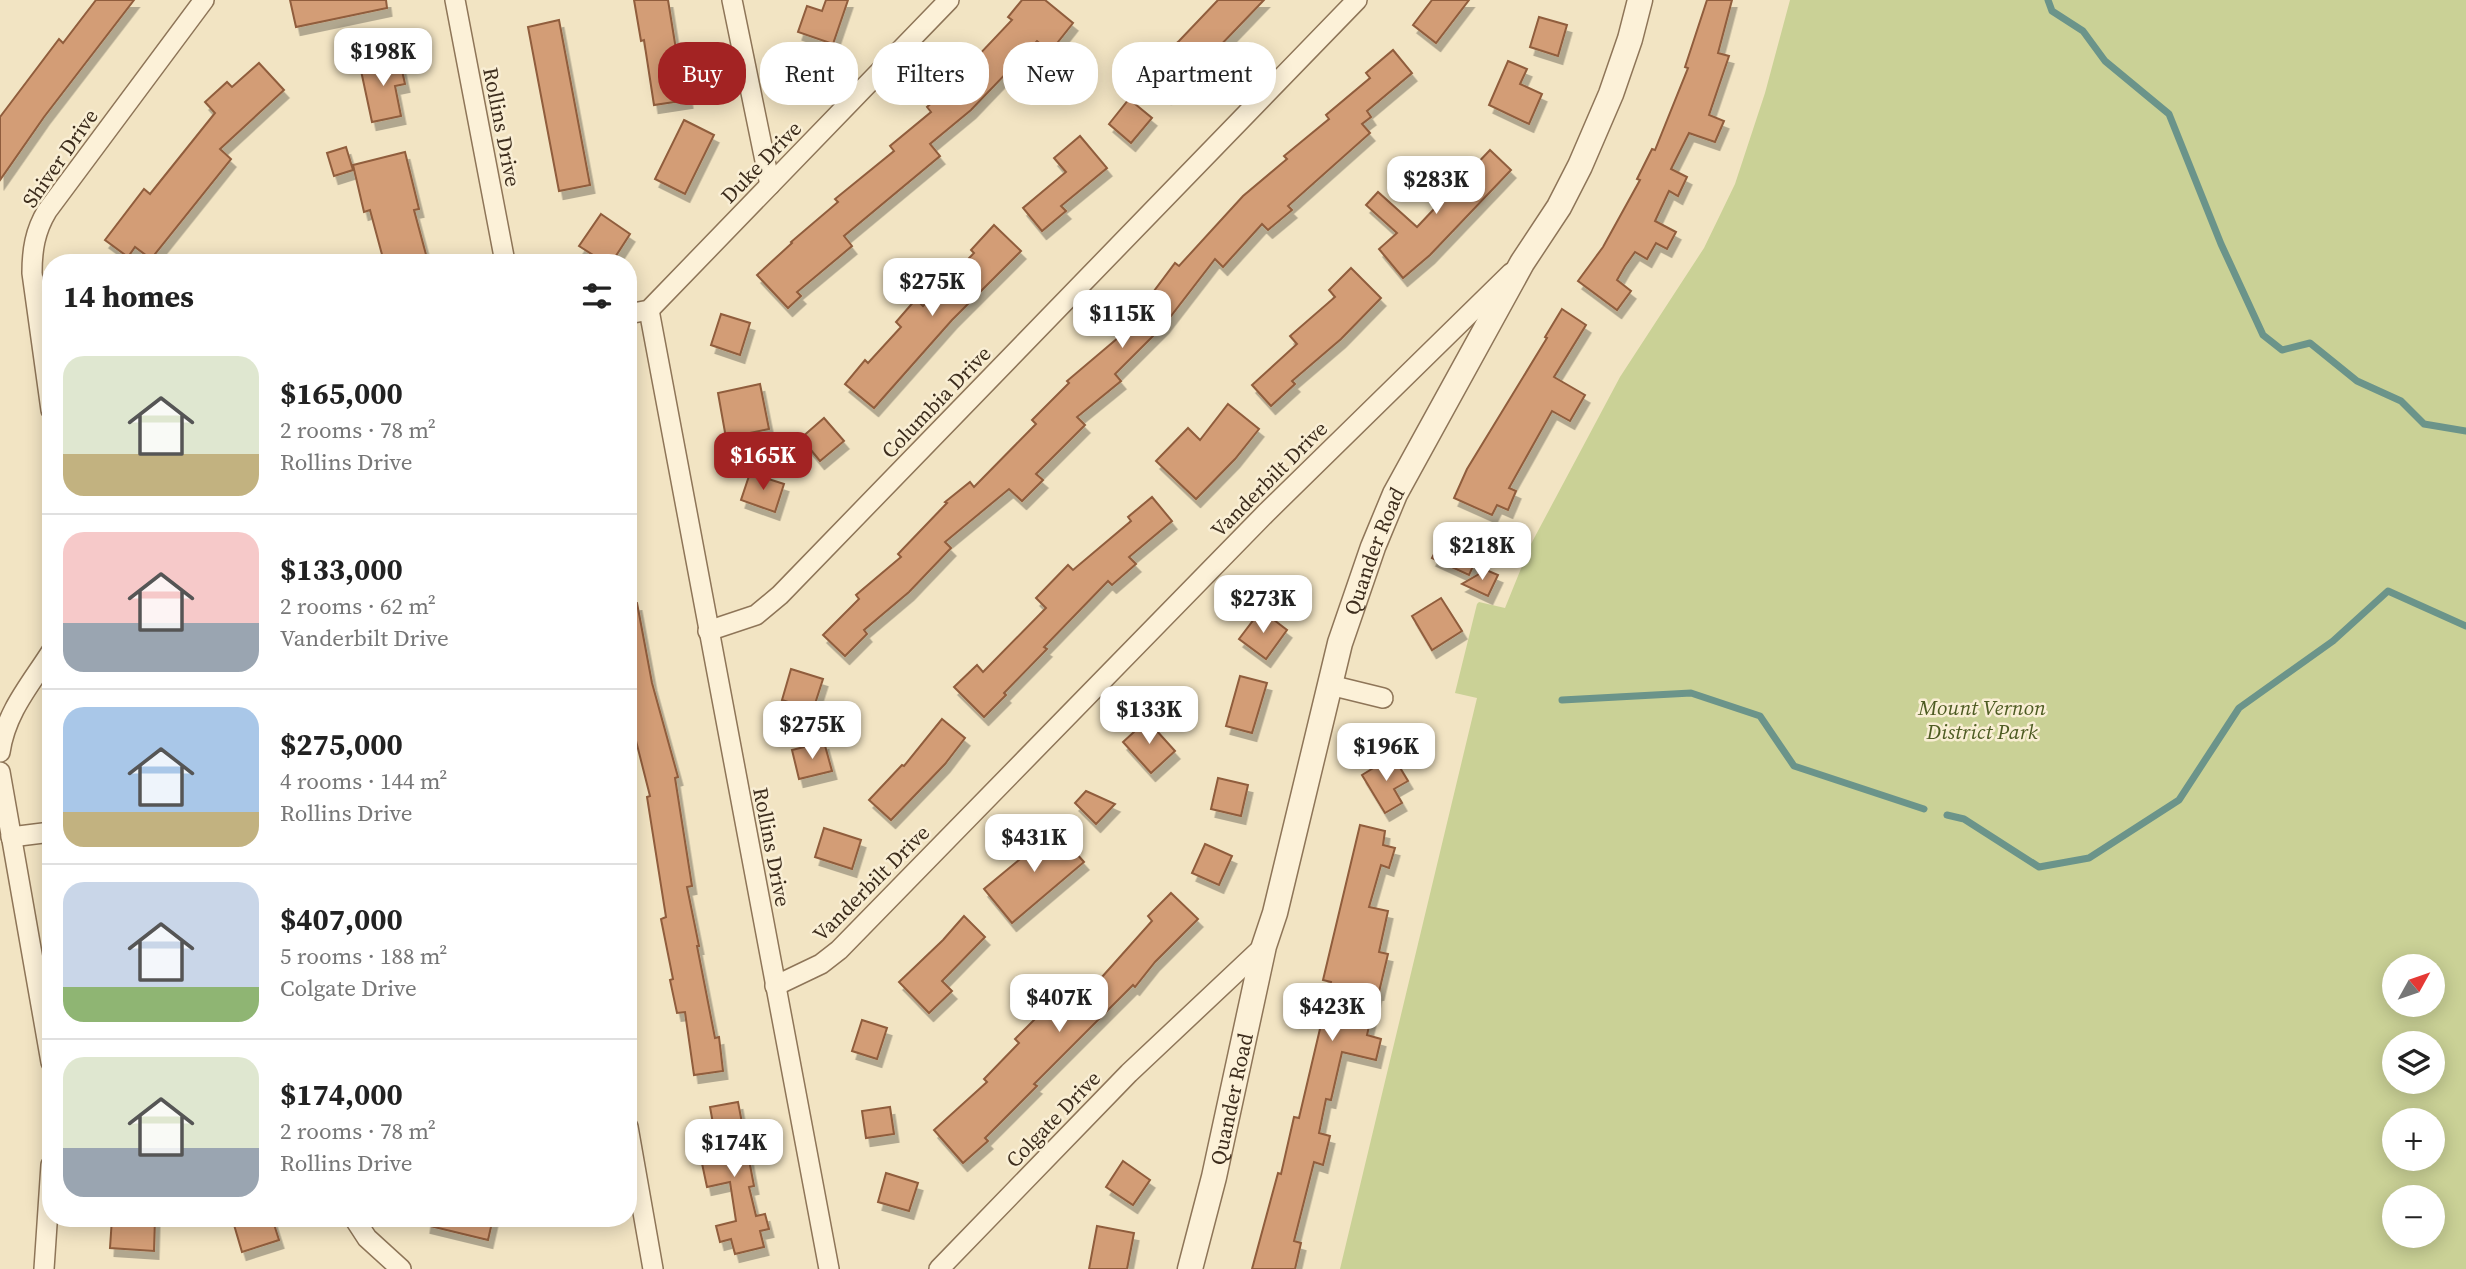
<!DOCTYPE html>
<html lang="en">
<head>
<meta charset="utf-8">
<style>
  :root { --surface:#fff; --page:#f2f2f2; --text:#222; --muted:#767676; --line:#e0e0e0; --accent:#a32323 }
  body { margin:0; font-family:"Source Serif 4",serif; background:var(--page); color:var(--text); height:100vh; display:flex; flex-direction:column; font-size:26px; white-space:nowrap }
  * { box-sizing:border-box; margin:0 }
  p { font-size:23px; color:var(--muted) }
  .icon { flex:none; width:38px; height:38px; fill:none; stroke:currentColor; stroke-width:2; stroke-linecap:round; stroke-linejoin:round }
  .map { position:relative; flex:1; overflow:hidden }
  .side { position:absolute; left:42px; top:254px; width:595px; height:973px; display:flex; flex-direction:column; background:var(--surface); border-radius:28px; box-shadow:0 4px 18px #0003 }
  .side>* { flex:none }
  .guide { position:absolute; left:658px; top:42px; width:665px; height:63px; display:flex; gap:14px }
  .needle { width:46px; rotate:50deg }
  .controls { position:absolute; left:2382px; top:954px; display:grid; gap:14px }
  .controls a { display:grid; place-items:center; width:63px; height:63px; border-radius:50%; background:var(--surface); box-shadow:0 4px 18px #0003; font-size:35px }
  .price { position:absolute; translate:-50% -60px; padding:0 16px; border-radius:14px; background:#fff; color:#222; font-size:23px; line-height:46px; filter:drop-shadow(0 2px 4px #0008) }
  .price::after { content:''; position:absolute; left:50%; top:42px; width:21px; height:16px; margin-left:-10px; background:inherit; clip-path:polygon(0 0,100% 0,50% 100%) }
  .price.current { background:var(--accent); color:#fff }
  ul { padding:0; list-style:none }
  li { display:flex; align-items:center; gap:21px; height:175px; padding:0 21px }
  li+li { border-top:2px solid var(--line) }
  li span { display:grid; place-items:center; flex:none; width:196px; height:140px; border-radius:21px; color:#555 }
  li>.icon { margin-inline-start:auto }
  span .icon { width:84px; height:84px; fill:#fffc; stroke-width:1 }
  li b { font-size:30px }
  h2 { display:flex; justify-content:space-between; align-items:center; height:84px; padding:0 21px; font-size:30px }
  .tag { padding:0 24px; border-radius:28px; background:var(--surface); box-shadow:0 4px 18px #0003; font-size:24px; line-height:63px }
  .tag.current { background:var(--accent); color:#fff }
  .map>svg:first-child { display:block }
  .green { fill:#cad196; fill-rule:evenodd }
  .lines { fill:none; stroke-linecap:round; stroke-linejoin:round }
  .stream { stroke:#6b948a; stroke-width:7 }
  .building { fill:#d39d76; stroke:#905d3c; stroke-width:2; filter:url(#shadow) }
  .minor-casing { stroke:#8e7558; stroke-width:22 }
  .tertiary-casing { stroke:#8e7558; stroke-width:27 }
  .minor { stroke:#fcf1d8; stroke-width:19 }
  .tertiary { stroke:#fcf1d8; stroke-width:24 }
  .labels { text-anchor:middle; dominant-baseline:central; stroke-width:5; stroke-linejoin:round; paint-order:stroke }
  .street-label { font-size:21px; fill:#3d2d1d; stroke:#f9eed4 }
  .park-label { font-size:21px; font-style:italic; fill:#4d5b22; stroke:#f9eed4 }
</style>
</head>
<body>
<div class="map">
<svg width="2466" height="1269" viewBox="0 0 2466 1269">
  <defs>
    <filter id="shadow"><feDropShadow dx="4.5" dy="8" stdDeviation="0" flood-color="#0004"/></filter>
  </defs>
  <rect width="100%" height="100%" fill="#f2e4c3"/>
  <path class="green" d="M1790,0H2466V1269H1340L1477,698L1455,693L1477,604L1479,602L1505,608L1531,544L1620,377L1704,248L1721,213L1735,184L1765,93ZM2394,966H2432V1004H2394ZM2394,1043H2432V1082H2394ZM2394,1120H2432V1158H2394ZM2394,1197H2432V1236H2394Z"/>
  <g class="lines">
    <g class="stream">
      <polyline points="2048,0 2052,11 2083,31 2105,61 2169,114 2221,244 2263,335 2282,350 2310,343 2357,381 2401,401 2424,424 2466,431"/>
      <polyline points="1562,700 1691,693 1760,716 1794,766 1924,809"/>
      <polyline points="1947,815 1964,819 2039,867 2089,858 2179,800 2239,708 2333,641 2388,591 2466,626"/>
    </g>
  </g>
  <g class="building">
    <polygon points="96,0 134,0 44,117 0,180 0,117 59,39 63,43"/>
    <polygon points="290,0 386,0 387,8 296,27"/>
    <polygon points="634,0 668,0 678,62 682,62 688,100 654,105 644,40 641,41"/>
    <polygon points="826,0 848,0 833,44 798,32 807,6 822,11"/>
    <polygon points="1022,0 1045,0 1073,23 1050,52 1037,41 971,110 930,144 940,156 844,236 852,246 797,292 801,296 788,308 757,275 792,243 791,242 838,202 835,199 894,151 890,146 931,112 927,107 977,64 973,61 1012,20 1008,17"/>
    <polygon points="1218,0 1264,0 1191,76 1167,96 1145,70 1179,41"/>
    <polygon points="1432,0 1469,0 1436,43 1413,25"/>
    <polygon points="1707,0 1732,0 1718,53 1729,56 1709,115 1724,121 1715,142 1689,133 1671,169 1687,177 1678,196 1669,191 1655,221 1676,232 1667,249 1656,243 1647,259 1635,252 1625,266 1617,280 1631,291 1617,310 1578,281 1603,247 1640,180 1637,179 1652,149 1655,150 1688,68 1685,67"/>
    <polygon points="1539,17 1567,25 1558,56 1530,47"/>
    <polygon points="559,20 590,185 559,191 528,27"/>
    <polygon points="1393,50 1412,73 1367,111 1371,117 1362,124 1370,133 1288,206 1292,210 1268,230 1262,224 1223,267 1215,259 1164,325 1115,374 1121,381 1077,417 1085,425 1036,474 1043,480 1022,501 1009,489 945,542 951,548 909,592 864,630 867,634 845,656 823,635 859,599 856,595 901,557 898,554 947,503 945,502 970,482 974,487 1036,424 1032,420 1069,383 1067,381 1119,337 1113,332 1137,309 1139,311 1175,263 1179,266 1243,196 1287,159 1284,156 1329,119 1326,115 1370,78 1366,73"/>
    <polygon points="399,57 405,84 395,86 401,116 372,122 360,66"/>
    <polygon points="1508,61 1527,69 1520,84 1542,94 1529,124 1489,105"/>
    <polygon points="259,63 284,90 220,149 231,159 151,259 135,247 128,257 105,240 144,189 150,194 215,113 205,102 227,82 232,87"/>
    <polygon points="1129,99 1152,118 1131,143 1109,124"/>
    <polygon points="684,120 714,135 685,194 655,179"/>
    <polygon points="1080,136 1107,168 1061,206 1066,211 1042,231 1023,208 1066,172 1054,158"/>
    <polygon points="346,147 353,170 334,176 327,153"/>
    <polygon points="1490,150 1511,170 1430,255 1403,278 1379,249 1397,233 1366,205 1378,192 1417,227"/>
    <polygon points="405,152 419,209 414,210 428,262 384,262 370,210 364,212 353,165"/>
    <polygon points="601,214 630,234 612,262 604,262 579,246"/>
    <polygon points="994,225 1021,251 952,320 874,408 845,384 865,360 868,363 901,327 896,322 916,299 923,306 974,253 971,250"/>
    <polygon points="1351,268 1381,298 1341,339 1292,381 1295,384 1271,406 1252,385 1297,344 1290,336 1335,297 1329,290"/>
    <polygon points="1562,309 1586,325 1554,377 1585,395 1570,421 1552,411 1509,488 1516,491 1508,510 1497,505 1492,515 1454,498 1467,469 1547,338 1545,337"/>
    <polygon points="721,314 750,323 740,355 711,345"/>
    <polygon points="760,384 769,429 726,438 718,393"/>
    <polygon points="1228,404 1259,429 1235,459 1196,499 1156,461 1188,428 1200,440"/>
    <polygon points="824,418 844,441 820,461 801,438"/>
    <polygon points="750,473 784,484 775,512 741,500"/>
    <polygon points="1152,497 1172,521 1129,557 1136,564 1112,585 1108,581 1044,647 1047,649 1004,693 1006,695 984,717 954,687 977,665 983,672 1046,608 1036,598 1068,565 1073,570 1131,521 1128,517"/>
    <polygon points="1446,530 1482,547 1469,575 1432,558"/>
    <polygon points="1486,570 1498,575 1488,596 1462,584"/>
    <polygon points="1441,598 1462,631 1432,650 1412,616"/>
    <polygon points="637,603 652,683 678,777 675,778 692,886 687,887 699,946 697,946 715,1038 719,1037 723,1071 694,1075 685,1012 677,1013 670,980 673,979 661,919 666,917 647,797 650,796 633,729 628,730 628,604"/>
    <polygon points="1261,610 1287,630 1266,659 1239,639"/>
    <polygon points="791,669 823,679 813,710 782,700"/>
    <polygon points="1240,676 1267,683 1252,733 1226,726"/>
    <polygon points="942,719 965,738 945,764 891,820 869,800 902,765 904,766"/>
    <polygon points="1147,720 1175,751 1151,773 1123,742"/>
    <polygon points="824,742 832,771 799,779 792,750"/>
    <polygon points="1393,756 1408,781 1394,789 1402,803 1385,813 1362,775"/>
    <polygon points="1218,778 1248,785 1241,816 1211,809"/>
    <polygon points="1086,791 1115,804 1096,824 1075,803"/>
    <polygon points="1051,825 1084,862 1012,923 984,889 1031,850 1027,846"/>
    <polygon points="1360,825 1385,831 1383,845 1395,848 1389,868 1381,865 1369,907 1388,911 1379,952 1388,954 1379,992 1377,992 1367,1035 1381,1039 1376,1060 1342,1052 1331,1100 1326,1099 1319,1133 1330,1136 1323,1165 1314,1162 1294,1241 1301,1243 1295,1269 1252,1269 1278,1173 1281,1174 1294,1117 1299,1118 1331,982 1323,980"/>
    <polygon points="824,828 861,840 852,869 815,857"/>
    <polygon points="1205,844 1232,856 1219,885 1192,873"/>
    <polygon points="1171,893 1198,919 1155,962 1135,987 1133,985 1034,1084 1037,1086 985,1138 988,1141 963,1163 934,1130 987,1082 984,1079 1019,1043 1015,1039 1046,1008 1056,1018 1091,984 1093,987 1152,921 1148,916"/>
    <polygon points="964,916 985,937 942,981 952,991 929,1013 899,982 943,940"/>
    <polygon points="862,1020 887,1028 877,1059 852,1051"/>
    <polygon points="738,1102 754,1186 749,1187 756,1216 765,1214 769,1229 760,1231 764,1247 735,1254 731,1239 720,1242 716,1226 736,1221 730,1182 707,1187 700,1154 718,1151 710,1107"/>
    <polygon points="890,1107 894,1134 866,1138 862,1111"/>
    <polygon points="1123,1161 1150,1180 1133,1205 1106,1187"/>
    <polygon points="886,1173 918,1183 909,1211 878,1202"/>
    <polygon points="112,1218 155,1218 154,1251 110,1248"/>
    <polygon points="232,1218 272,1218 279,1240 242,1252"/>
    <polygon points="427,1218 493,1218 488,1240 426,1225"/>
    <polygon points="1097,1226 1134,1233 1127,1269 1089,1269"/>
  </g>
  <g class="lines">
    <g class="minor-casing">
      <g id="minor">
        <polyline points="455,0 505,262"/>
        <polyline points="732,0 770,185"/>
        <polyline points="649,310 829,1269"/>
        <polyline points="628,314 649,310 949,0"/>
        <path d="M51,410L32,273C32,250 35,231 47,211L204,0"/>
        <polyline points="708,631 756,615 780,595 1357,0"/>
        <polyline points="1330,685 1383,698"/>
        <path d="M0,752C6,712 30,685 51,652"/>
        <polyline points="0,772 51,1062"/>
        <polyline points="11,837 51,832"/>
        <polyline points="775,986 821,964 839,950 1266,513 1511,273"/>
        <polyline points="628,1127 653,1269"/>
        <polyline points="354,1218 367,1238 401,1269"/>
        <polyline points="44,1269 51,1165"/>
        <polyline points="939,1269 1129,1073 1264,946"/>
      </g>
    </g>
    <g class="tertiary-casing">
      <g id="tertiary">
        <path id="s1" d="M1190,1269L1214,1177L1264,946L1275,913L1340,643L1373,547L1395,494L1522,263L1559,207L1580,166L1611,94L1630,39L1640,0"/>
      </g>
    </g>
    <use href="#minor" class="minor"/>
    <use href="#tertiary" class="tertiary"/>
  </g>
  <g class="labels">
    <g class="street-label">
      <text transform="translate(502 127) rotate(79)">Rollins Drive</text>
      <text transform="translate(60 158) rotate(-55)">Shiver Drive</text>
      <text transform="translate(761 162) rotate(-46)">Duke Drive</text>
      <text transform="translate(936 402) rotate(-46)">Columbia Drive</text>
      <text transform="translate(1269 479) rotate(-45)">Vanderbilt Drive</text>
      <text stroke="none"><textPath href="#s1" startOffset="742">Quander Road</textPath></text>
      <text transform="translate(772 847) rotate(79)">Rollins Drive</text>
      <text transform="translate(871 883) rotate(-45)">Vanderbilt Drive</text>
      <text stroke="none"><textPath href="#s1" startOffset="175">Quander Road</textPath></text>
      <text transform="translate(1053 1119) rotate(-46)">Colgate Drive</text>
    </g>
    <g class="park-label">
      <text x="1982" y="707">Mount Vernon<tspan x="1982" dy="24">District Park</tspan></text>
    </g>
  </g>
</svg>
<div class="controls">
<a><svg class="needle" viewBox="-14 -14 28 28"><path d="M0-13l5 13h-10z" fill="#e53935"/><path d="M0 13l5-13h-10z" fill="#767676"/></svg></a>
<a><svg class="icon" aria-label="layers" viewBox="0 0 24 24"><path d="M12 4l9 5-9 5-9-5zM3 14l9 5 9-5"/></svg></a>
<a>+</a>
<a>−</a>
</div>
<b class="price" style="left:383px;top:88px">$198K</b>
<b class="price" style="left:1436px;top:216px">$283K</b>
<b class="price" style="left:932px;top:318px">$275K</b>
<b class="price" style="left:1122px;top:350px">$115K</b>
<b class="price current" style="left:763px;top:492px">$165K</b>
<b class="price" style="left:1482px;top:582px">$218K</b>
<b class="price" style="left:1263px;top:635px">$273K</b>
<b class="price" style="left:1149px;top:746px">$133K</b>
<b class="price" style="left:812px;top:761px">$275K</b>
<b class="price" style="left:1386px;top:783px">$196K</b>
<b class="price" style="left:1034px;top:874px">$431K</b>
<b class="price" style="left:1059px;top:1034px">$407K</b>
<b class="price" style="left:1332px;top:1043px">$423K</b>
<b class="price" style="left:734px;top:1179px">$174K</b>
<div class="guide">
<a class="tag current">Buy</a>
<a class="tag">Rent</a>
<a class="tag">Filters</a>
<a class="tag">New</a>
<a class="tag">Apartment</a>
</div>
<section class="side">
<h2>14 homes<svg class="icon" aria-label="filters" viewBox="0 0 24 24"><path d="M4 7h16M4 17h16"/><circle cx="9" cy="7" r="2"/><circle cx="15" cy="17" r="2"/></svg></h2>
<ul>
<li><span style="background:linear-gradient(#dfe7d0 70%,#c2b280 0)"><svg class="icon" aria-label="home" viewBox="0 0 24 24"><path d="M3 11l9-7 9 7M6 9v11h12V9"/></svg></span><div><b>$165,000</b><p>2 rooms · 78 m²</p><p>Rollins Drive</p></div></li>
<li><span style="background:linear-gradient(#f6c9c9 65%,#9aa5b1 0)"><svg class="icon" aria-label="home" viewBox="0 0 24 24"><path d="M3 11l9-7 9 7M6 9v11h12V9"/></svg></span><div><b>$133,000</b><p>2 rooms · 62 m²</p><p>Vanderbilt Drive</p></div></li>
<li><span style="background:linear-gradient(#a9c7e8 75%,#c2b280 0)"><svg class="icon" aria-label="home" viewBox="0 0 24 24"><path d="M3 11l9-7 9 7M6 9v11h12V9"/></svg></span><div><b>$275,000</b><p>4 rooms · 144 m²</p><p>Rollins Drive</p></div></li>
<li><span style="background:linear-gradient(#c9d6e8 75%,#8fb573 0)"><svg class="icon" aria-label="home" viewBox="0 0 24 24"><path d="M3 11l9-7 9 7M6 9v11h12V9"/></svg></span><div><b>$407,000</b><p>5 rooms · 188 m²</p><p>Colgate Drive</p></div></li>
<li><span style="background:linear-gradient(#dfe7d0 65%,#9aa5b1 0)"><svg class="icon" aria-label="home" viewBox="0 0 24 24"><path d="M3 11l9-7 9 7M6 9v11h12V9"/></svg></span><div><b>$174,000</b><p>2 rooms · 78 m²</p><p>Rollins Drive</p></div></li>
</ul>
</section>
</div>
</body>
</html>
